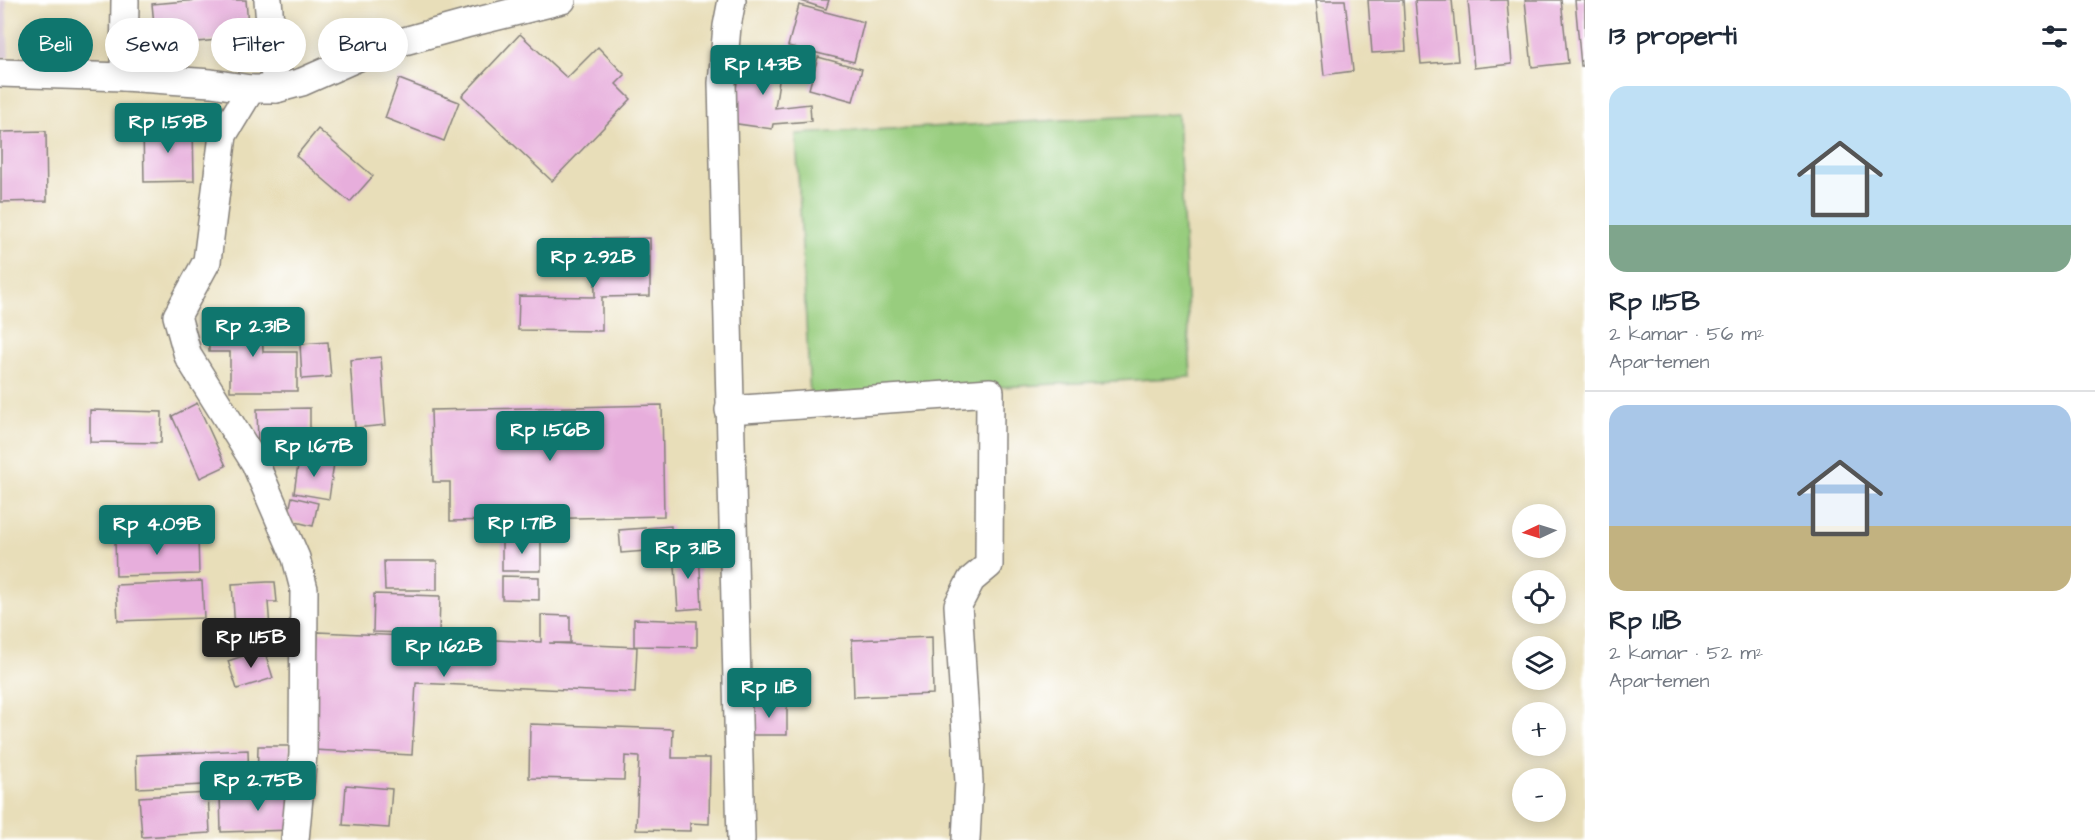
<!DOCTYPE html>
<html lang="id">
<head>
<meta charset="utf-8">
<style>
  :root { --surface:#fff; --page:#f2f2f3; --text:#1f2937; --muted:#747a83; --line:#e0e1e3; --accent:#0f766e }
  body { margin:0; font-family:"Architects Daughter",sans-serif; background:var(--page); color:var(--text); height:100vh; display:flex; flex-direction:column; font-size:22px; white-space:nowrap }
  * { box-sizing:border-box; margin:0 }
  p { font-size:20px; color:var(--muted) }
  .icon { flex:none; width:33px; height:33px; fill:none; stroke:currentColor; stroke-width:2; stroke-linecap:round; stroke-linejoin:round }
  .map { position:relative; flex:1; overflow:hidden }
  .panel { display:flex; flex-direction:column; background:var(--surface); width:510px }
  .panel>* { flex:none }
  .guide { position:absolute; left:18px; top:18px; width:570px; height:54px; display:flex; gap:12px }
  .needle { width:39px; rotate:266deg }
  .buttons { position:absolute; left:1512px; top:504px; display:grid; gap:12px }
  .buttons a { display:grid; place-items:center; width:54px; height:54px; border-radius:50%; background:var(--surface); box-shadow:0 3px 15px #0003; font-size:30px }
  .price { position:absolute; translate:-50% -51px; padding:0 14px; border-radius:6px; background:var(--accent); color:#fff; font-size:20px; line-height:39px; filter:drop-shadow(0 2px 3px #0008) }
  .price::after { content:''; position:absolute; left:50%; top:36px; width:18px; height:14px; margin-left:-9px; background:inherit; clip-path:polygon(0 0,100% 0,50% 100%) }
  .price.active { background:#222; color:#fff }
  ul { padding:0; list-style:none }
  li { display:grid; align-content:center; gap:12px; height:318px; padding:0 24px }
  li+li { border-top:2px solid var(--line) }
  li span { display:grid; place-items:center; height:186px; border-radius:18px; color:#555 }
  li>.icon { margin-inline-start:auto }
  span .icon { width:108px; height:108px; fill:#fffc; stroke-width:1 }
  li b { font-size:26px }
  h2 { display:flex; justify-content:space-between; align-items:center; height:72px; padding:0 24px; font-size:26px }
  .pill { padding:0 21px; border-radius:27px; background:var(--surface); box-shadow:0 3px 15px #0003; font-size:21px; line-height:54px }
  .pill.active { background:var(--accent); color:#fff }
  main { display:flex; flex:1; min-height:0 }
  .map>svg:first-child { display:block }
  .industrial { fill:#d1bdcc }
  .green { fill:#98cd7e; stroke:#5d785c; stroke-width:1.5 }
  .building { fill:#e7aedc }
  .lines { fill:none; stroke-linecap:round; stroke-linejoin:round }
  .minor-casing { stroke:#85807a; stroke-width:30 }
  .minor { stroke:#fff; stroke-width:27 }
</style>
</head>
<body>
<main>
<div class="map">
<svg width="1585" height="840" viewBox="0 0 1585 840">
  <rect width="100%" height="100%" fill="#fff"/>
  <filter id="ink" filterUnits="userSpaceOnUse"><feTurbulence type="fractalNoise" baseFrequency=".0167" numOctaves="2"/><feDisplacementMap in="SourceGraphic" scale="12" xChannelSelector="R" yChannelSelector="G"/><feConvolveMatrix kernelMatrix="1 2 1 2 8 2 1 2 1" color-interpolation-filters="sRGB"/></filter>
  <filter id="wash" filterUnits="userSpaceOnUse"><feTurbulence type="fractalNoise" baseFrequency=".008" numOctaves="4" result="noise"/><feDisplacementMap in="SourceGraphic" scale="24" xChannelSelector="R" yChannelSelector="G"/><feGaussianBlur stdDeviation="1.35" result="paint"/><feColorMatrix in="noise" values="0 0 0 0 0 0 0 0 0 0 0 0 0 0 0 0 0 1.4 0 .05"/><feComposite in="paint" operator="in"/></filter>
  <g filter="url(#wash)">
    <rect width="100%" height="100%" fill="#e8deb9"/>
    <polygon class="industrial" points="0,0 6,0 9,58 0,58"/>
    <polygon class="green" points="1178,114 1191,377 810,397 796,134"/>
    <g id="blocks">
      <g class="building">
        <polygon points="198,0 246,0 249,37 156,46 152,4"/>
        <polygon points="798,0 829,0 826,9"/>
        <polygon points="1316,0 1345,0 1353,71 1324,75"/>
        <polygon points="1368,0 1403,0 1406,51 1372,53"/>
        <polygon points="1415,0 1452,0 1458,61 1421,64"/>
        <polygon points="1468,0 1507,0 1512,64 1474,68"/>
        <polygon points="1525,0 1561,0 1568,63 1532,67"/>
        <polygon points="1575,0 1585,0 1585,66 1581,66"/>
        <polygon points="799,5 864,22 854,62 788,46"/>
        <polygon points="520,34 567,78 598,47 625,75 616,84 631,99 552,181 462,96"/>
        <polygon points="741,55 782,61 775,108 810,104 811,121 773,124 772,129 731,123"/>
        <polygon points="818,57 862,69 853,101 809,89"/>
        <polygon points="399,79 459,102 444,141 385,118"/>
        <polygon points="193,126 194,181 144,182 143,127"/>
        <polygon points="318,129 373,176 350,202 296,156"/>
        <polygon points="46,131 47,201 1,202 1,132"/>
        <polygon points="650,238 650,296 602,297 602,331 518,330 519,296 595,297 594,239"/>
        <polygon points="262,320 263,352 297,352 297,391 230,391 230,352 209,352 208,321"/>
        <polygon points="328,342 331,377 302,379 300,344"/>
        <polygon points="381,357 386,425 355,428 350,360"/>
        <polygon points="197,403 226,466 200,478 172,416"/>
        <polygon points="662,405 664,516 450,521 450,482 433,482 431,410"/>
        <polygon points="310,408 310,440 258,442 257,409"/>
        <polygon points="90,410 162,412 161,443 90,442"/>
        <polygon points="299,458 334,463 329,499 294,493"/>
        <polygon points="292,497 318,503 313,526 287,520"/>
        <polygon points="671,526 672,549 621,553 619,530"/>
        <polygon points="198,537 199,574 116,576 115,539"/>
        <rect x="502" y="539" width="39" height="32"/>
        <polygon points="699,551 702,608 678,610 674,552"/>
        <polygon points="384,561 437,561 437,590 385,590"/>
        <polygon points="502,576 539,577 539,600 502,599"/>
        <polygon points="202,581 204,618 118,621 116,585"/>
        <polygon points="267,582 275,582 277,602 268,602 270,628 235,630 232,584"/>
        <polygon points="374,594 440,596 439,634 373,632"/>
        <polygon points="541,615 570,616 570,643 549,643 637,647 635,693 416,683 412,755 313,750 318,632 541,642"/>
        <polygon points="634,619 697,621 697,647 634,646"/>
        <polygon points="932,637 933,694 854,697 852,640"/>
        <polygon points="264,649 273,678 237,689 228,661"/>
        <rect x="751" y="703" width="36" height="32"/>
        <polygon points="530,724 673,729 672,758 710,758 709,824 690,823 690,831 636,830 639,757 625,756 624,780 529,778"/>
        <polygon points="258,746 290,746 290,786 257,786"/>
        <polygon points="248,750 249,783 137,788 136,755"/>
        <polygon points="346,785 392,789 389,828 343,825"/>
        <polygon points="294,791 295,830 221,832 220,793"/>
        <polygon points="208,793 210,833 142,837 139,797"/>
      </g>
    </g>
  </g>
  <g filter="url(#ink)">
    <use href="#blocks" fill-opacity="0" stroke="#85807a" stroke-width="1.5"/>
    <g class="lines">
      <g class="minor-casing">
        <g id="minor">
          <polyline points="268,0 276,89"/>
          <polyline points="732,0 727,26 722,83 741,840"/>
          <polyline points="0,73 124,77 211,83 251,89 276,89 302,82 379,48 466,24 562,0"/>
          <polyline points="124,77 125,0"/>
          <polyline points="251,89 223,135 207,261 177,316 188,356 255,463 296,558 304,589 303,754 295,840"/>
          <polyline points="729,410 990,392 989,565 971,580 958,605 969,782 966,840"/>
        </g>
      </g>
      <use href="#minor" class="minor"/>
    </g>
  </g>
</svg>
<div class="buttons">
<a><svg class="needle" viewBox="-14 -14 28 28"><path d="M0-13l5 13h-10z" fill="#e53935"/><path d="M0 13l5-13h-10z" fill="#747a83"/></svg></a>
<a><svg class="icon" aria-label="locate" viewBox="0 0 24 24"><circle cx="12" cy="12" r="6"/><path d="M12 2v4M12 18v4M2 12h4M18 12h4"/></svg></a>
<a><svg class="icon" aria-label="layers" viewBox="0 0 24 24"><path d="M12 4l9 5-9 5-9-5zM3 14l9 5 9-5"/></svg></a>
<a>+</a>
<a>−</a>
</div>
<b class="price" style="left:763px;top:96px">Rp 1.43B</b>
<b class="price" style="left:168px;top:154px">Rp 1.59B</b>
<b class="price" style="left:593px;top:289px">Rp 2.92B</b>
<b class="price" style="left:253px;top:358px">Rp 2.31B</b>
<b class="price" style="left:550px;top:462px">Rp 1.56B</b>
<b class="price" style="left:314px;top:478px">Rp 1.67B</b>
<b class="price" style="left:522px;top:555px">Rp 1.71B</b>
<b class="price" style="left:157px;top:556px">Rp 4.09B</b>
<b class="price" style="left:688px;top:580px">Rp 3.11B</b>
<b class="price active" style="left:251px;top:669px">Rp 1.15B</b>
<b class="price" style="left:444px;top:678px">Rp 1.62B</b>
<b class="price" style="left:769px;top:719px">Rp 1.1B</b>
<b class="price" style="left:258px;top:812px">Rp 2.75B</b>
<div class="guide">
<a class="pill active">Beli</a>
<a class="pill">Sewa</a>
<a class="pill">Filter</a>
<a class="pill">Baru</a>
</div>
</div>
<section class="panel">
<h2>13 properti<svg class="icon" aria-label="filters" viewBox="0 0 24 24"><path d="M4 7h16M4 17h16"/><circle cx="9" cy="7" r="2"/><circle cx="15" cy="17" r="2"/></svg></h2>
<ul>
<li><span style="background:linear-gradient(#bfe0f5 75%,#7fa58c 0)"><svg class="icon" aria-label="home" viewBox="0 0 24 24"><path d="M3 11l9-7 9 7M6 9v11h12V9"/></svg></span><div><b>Rp 1.15B</b><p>2 kamar · 56 m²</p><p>Apartemen</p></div></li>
<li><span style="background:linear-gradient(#a9c7e8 65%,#c2b280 0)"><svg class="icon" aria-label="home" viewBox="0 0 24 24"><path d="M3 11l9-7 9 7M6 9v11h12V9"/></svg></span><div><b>Rp 1.1B</b><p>2 kamar · 52 m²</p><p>Apartemen</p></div></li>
</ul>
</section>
</main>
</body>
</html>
